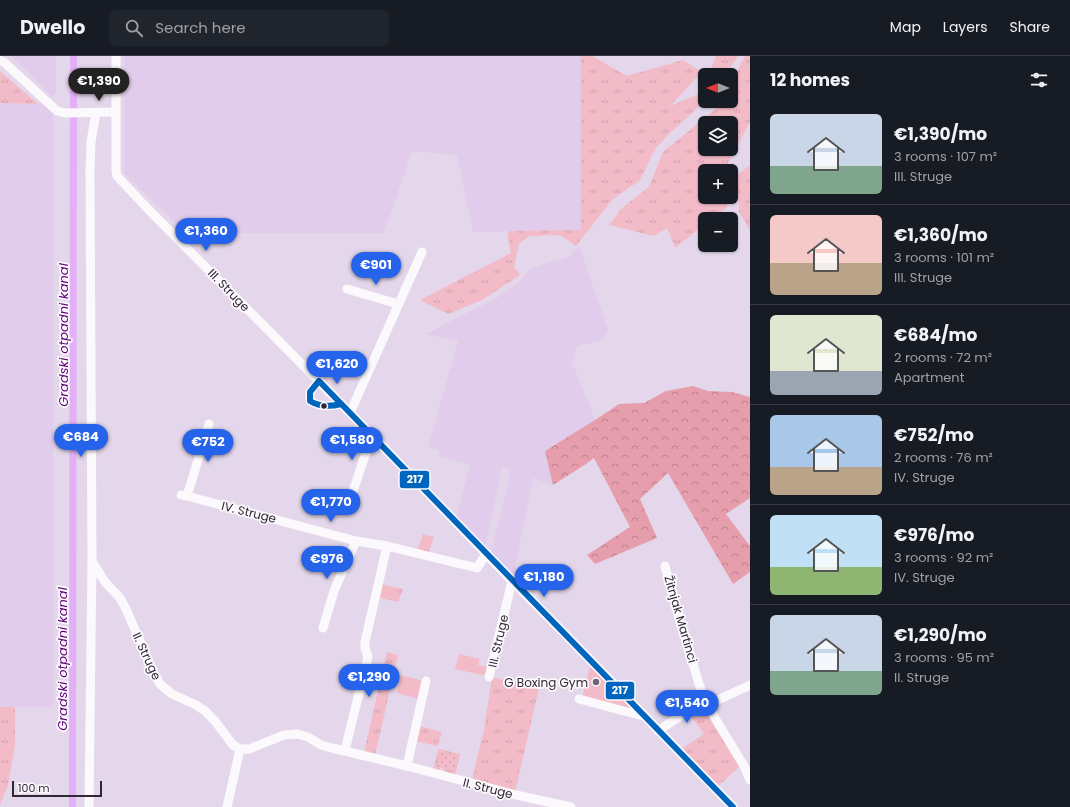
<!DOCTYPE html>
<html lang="en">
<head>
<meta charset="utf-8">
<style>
  :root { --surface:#171b24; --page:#20242c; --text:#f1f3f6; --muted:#9ea1a6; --line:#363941; --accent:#2563eb }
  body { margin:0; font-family:Poppins,sans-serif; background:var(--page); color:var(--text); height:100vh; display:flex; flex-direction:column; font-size:15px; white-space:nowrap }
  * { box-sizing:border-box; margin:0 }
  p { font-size:13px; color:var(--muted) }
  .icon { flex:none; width:22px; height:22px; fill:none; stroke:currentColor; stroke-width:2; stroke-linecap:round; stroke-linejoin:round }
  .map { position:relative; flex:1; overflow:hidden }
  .details { display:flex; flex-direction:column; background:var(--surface); width:320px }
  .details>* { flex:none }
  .needle { width:26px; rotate:270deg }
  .fabs { position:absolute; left:698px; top:12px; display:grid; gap:8px }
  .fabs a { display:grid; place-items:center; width:40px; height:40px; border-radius:6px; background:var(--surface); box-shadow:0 1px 3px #0004; font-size:20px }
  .scale { position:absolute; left:12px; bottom:10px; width:90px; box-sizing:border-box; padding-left:4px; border:2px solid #312735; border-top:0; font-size:11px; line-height:14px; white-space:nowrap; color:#312735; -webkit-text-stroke:3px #fcfafd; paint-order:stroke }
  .price { position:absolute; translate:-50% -34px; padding:0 9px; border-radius:14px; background:var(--accent); color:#fff; font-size:13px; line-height:26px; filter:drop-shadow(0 1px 2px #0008) }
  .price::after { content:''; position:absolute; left:50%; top:24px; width:12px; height:9px; margin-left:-6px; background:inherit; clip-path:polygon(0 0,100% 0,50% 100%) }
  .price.selected { background:#222; color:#fff }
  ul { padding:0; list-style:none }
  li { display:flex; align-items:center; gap:12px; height:100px; padding:0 20px }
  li+li { border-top:1px solid var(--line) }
  li span { display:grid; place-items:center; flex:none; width:112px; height:80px; border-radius:6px; color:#555 }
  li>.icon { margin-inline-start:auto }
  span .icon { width:48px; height:48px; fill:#fffc; stroke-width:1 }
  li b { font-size:17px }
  h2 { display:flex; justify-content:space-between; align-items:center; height:48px; padding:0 20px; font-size:17px }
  header { display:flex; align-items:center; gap:24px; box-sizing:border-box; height:56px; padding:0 20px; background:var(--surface); border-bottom:1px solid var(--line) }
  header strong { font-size:19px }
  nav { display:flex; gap:22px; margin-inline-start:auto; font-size:14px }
  .search { width:280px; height:36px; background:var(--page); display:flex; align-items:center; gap:10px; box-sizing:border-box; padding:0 14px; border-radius:6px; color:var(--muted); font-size:15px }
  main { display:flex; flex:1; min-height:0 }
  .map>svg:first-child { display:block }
  .built { fill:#e2ccec }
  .grass { fill:url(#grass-tufts); fill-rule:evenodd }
  .forest { fill:url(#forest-crowns) }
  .park { fill:url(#park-dots) }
  .garden { fill:#f2bbc7 }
  .water { fill:#e3b0f8 }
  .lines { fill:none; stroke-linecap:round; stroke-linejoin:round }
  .minor { stroke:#fbf9fc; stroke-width:9 }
  .bus-1-casing { stroke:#fcfafd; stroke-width:9 }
  .bus-1 { stroke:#0065bd; stroke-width:6 }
  .bus-dot { fill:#312735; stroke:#fcfafd; stroke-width:1.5 }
  .poi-dot { fill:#706575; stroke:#fcfafd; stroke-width:1.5 }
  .labels { text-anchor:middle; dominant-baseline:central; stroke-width:3.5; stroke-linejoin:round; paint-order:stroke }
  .street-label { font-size:12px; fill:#312735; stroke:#fcfafd }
  .poi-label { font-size:12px; fill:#312735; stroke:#fcfafd; text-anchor:end }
  .water-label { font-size:13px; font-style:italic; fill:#60027c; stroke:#fcfafd }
  .line-badge { stroke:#fcfafd; stroke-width:1.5 }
  .badge-label { font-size:11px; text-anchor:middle; font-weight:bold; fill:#fff }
</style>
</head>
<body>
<header>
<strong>Dwello</strong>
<div class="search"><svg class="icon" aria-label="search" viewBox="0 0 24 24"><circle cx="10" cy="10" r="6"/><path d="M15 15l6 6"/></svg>Search here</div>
<nav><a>Map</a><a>Layers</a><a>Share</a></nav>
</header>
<main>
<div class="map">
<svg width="750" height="751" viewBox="0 0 750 751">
  <defs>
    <pattern id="grass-tufts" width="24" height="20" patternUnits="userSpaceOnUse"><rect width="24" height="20" fill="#f2bbc7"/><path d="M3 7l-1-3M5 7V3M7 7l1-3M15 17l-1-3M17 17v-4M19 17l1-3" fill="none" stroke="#d0a1ac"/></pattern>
    <pattern id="forest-crowns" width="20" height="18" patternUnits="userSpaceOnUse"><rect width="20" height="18" fill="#e69ead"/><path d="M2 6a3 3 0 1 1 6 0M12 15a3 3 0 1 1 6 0" fill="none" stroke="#bb818e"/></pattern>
    <pattern id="park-dots" width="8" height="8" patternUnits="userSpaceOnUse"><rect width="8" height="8" fill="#f2bbc7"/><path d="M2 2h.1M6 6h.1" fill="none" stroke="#d0a1ac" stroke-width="1.8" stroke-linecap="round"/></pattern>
  </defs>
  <rect width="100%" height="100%" fill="#e4d7eb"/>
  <g class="built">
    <polygon points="12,0 56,0 56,37 52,41"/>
    <polygon points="124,0 581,0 581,174 473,176 457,99 412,95 384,177 186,177 124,117"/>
    <polygon points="0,47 53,48 53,651 0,651"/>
    <polygon points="579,190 608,273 605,281 600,285 578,290 576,292 574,303 571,309 575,313 595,364 545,395 553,429 533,422 513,520 491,498 511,414 502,411 485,492 456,462 470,409 438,400 439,394 428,391 458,285 426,278 502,239 515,229 532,212 568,201"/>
  </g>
  <g class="grass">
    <polygon points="581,0 592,0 627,20 683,4 702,16 670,50 701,37 705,26 705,45 669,78 655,93 640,124 612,144 576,190 560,179 529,180 519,188 514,211 520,219 482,244 448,258 420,244 511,197 507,175 581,174"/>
    <polygon points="716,0 738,0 725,19 708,19"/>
    <path d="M745,0H749L750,3V66L724,115H705V141H726L727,151L712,163H705V168L675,192L667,172L654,180L609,169L622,152L649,131L663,96L718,51L721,45H731V27ZM705,67H731V93H705Z"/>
    <polygon points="0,15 38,48 0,47"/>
    <polygon points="750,109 750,175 739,155 737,119"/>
    <polygon points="423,478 434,481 428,498 417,495"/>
    <polygon points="380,528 403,533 398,546 377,541"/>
    <polygon points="387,596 398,599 375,699 364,696"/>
    <polygon points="492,621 539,632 515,736 472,724 484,673"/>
    <polygon points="705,650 741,709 717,731 681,693 704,678 690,659"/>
    <polygon points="0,651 15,651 15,689 8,729 0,749"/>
    <polygon points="419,670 442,676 438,690 415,685"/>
    <polygon points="438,693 460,698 455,720 443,716 443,712 454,714 456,700 437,711 441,711 440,715 433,715"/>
  </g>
  <polygon class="forest" points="693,330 708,335 732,336 750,341 750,442 726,458 750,490 750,516 733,528 668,417 640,443 657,482 595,508 587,499 630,471 594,402 586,408 553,429 545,395 595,364 619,348 644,347 666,335"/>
  <polygon class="park" points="440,696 457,700 454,714 437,711"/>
  <g class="garden">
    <polygon points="459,598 480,603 478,609 489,611 487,620 455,613"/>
    <polygon points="590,610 632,653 582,643"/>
    <polygon points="401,619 423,625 419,643 397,637"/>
  </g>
  <polygon class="water" points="70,0 77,0 76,751 69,751"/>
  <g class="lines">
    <g class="minor">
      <polyline points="116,0 116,114 117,120 147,152 372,379 512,525 577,590 733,751"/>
      <polyline points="0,4 5,7 57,55 65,57 116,56"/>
      <polyline points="347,233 398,248"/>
      <polyline points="350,357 422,196"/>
      <polyline points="352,438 372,379"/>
      <polyline points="181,439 187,440 356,485 387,490 477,512 486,498"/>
      <polyline points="187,440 209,368"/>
      <polyline points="92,505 105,526 120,542 126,553 152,613 160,628 172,638 196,649 205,655 215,665 233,689 240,693 249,693 284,679 297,678 308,681 321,689 332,692 407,710 516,739 571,751"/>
      <polyline points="665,510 677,555 704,644 744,710 750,724"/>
      <polyline points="323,572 334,535 356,485"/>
      <polyline points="489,621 512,525"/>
      <polyline points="579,643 643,660"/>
      <polyline points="707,649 750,629"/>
      <polyline points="658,675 704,644"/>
      <polyline points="345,694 368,601 365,592 365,586 387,490"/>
      <polyline points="407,710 426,625"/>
      <polyline points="89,751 92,505 90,114 91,86 96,56"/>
      <polyline points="227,751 240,693"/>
    </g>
    <g class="bus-1-casing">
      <path id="bus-1" d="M341,348C330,351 320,351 310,345V336L319,325L733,751"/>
    </g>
    <use href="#bus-1" class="bus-1"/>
  </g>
  <circle class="bus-dot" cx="324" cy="350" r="3.5"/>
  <circle class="poi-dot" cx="596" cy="626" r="4"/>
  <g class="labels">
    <g class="street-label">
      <text transform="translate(229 234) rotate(46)">III. Struge</text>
      <text transform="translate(249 456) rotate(14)">IV. Struge</text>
      <text transform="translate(681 563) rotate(74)">Žitnjak Martinci</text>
      <text transform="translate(498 585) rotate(-77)">III. Struge</text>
      <text transform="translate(147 600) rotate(65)">II. Struge</text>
      <text transform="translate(488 732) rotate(14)">II. Struge</text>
    </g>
    <g class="poi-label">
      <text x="588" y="626">G Boxing Gym</text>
    </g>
    <g class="water-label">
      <text transform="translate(63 279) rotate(-90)">Gradski otpadni kanal</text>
      <text transform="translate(62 603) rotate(-90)">Gradski otpadni kanal</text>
    </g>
  </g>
  <g class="line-badge">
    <rect x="399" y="414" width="31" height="19" rx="4" fill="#0065bd"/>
    <rect x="605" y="625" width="30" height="19" rx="4" fill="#0065bd"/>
  </g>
  <g class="badge-label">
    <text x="415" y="427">217</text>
    <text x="620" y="638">217</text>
  </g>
</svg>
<div class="fabs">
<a><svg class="needle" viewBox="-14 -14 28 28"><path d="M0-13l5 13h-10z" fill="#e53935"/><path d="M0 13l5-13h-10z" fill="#9ea1a6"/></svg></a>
<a><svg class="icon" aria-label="layers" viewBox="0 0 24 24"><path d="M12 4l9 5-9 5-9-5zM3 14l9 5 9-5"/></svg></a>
<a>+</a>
<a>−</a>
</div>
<div class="scale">100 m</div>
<b class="price selected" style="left:99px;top:46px">€1,390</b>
<b class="price" style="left:206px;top:196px">€1,360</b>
<b class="price" style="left:376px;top:230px">€901</b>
<b class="price" style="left:337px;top:329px">€1,620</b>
<b class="price" style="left:81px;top:402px">€684</b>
<b class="price" style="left:352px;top:405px">€1,580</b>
<b class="price" style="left:208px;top:407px">€752</b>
<b class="price" style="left:331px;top:467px">€1,770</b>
<b class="price" style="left:327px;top:524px">€976</b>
<b class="price" style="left:544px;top:542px">€1,180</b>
<b class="price" style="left:369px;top:642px">€1,290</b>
<b class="price" style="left:687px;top:668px">€1,540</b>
</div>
<section class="details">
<h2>12 homes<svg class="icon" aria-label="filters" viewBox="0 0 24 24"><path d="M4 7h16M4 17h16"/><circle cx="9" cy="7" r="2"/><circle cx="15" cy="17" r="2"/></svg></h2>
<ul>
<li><span style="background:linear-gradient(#c9d6e8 65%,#7fa58c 0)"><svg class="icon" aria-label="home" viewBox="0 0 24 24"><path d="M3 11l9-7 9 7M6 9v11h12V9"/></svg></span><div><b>€1,390/mo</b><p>3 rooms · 107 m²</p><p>III. Struge</p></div></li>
<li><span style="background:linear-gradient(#f6c9c9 60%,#b9a48a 0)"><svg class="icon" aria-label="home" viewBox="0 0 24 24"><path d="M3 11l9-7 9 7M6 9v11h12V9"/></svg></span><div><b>€1,360/mo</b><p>3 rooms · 101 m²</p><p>III. Struge</p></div></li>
<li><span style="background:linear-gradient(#dfe7d0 70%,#9aa5b1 0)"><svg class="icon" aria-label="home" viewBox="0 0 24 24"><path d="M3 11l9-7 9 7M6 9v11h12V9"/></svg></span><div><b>€684/mo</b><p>2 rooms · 72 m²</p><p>Apartment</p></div></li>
<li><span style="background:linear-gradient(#a9c7e8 65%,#b9a48a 0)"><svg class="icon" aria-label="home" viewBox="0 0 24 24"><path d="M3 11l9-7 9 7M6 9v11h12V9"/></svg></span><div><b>€752/mo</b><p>2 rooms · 76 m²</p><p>IV. Struge</p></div></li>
<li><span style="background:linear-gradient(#bfe0f5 65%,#8fb573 0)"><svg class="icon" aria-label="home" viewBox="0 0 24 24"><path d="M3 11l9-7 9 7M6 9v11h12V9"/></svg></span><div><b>€976/mo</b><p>3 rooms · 92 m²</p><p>IV. Struge</p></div></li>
<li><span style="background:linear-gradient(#c9d6e8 70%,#7fa58c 0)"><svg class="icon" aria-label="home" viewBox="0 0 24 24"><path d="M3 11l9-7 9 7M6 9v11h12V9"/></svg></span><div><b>€1,290/mo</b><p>3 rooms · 95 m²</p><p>II. Struge</p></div></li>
</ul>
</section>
</main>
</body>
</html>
